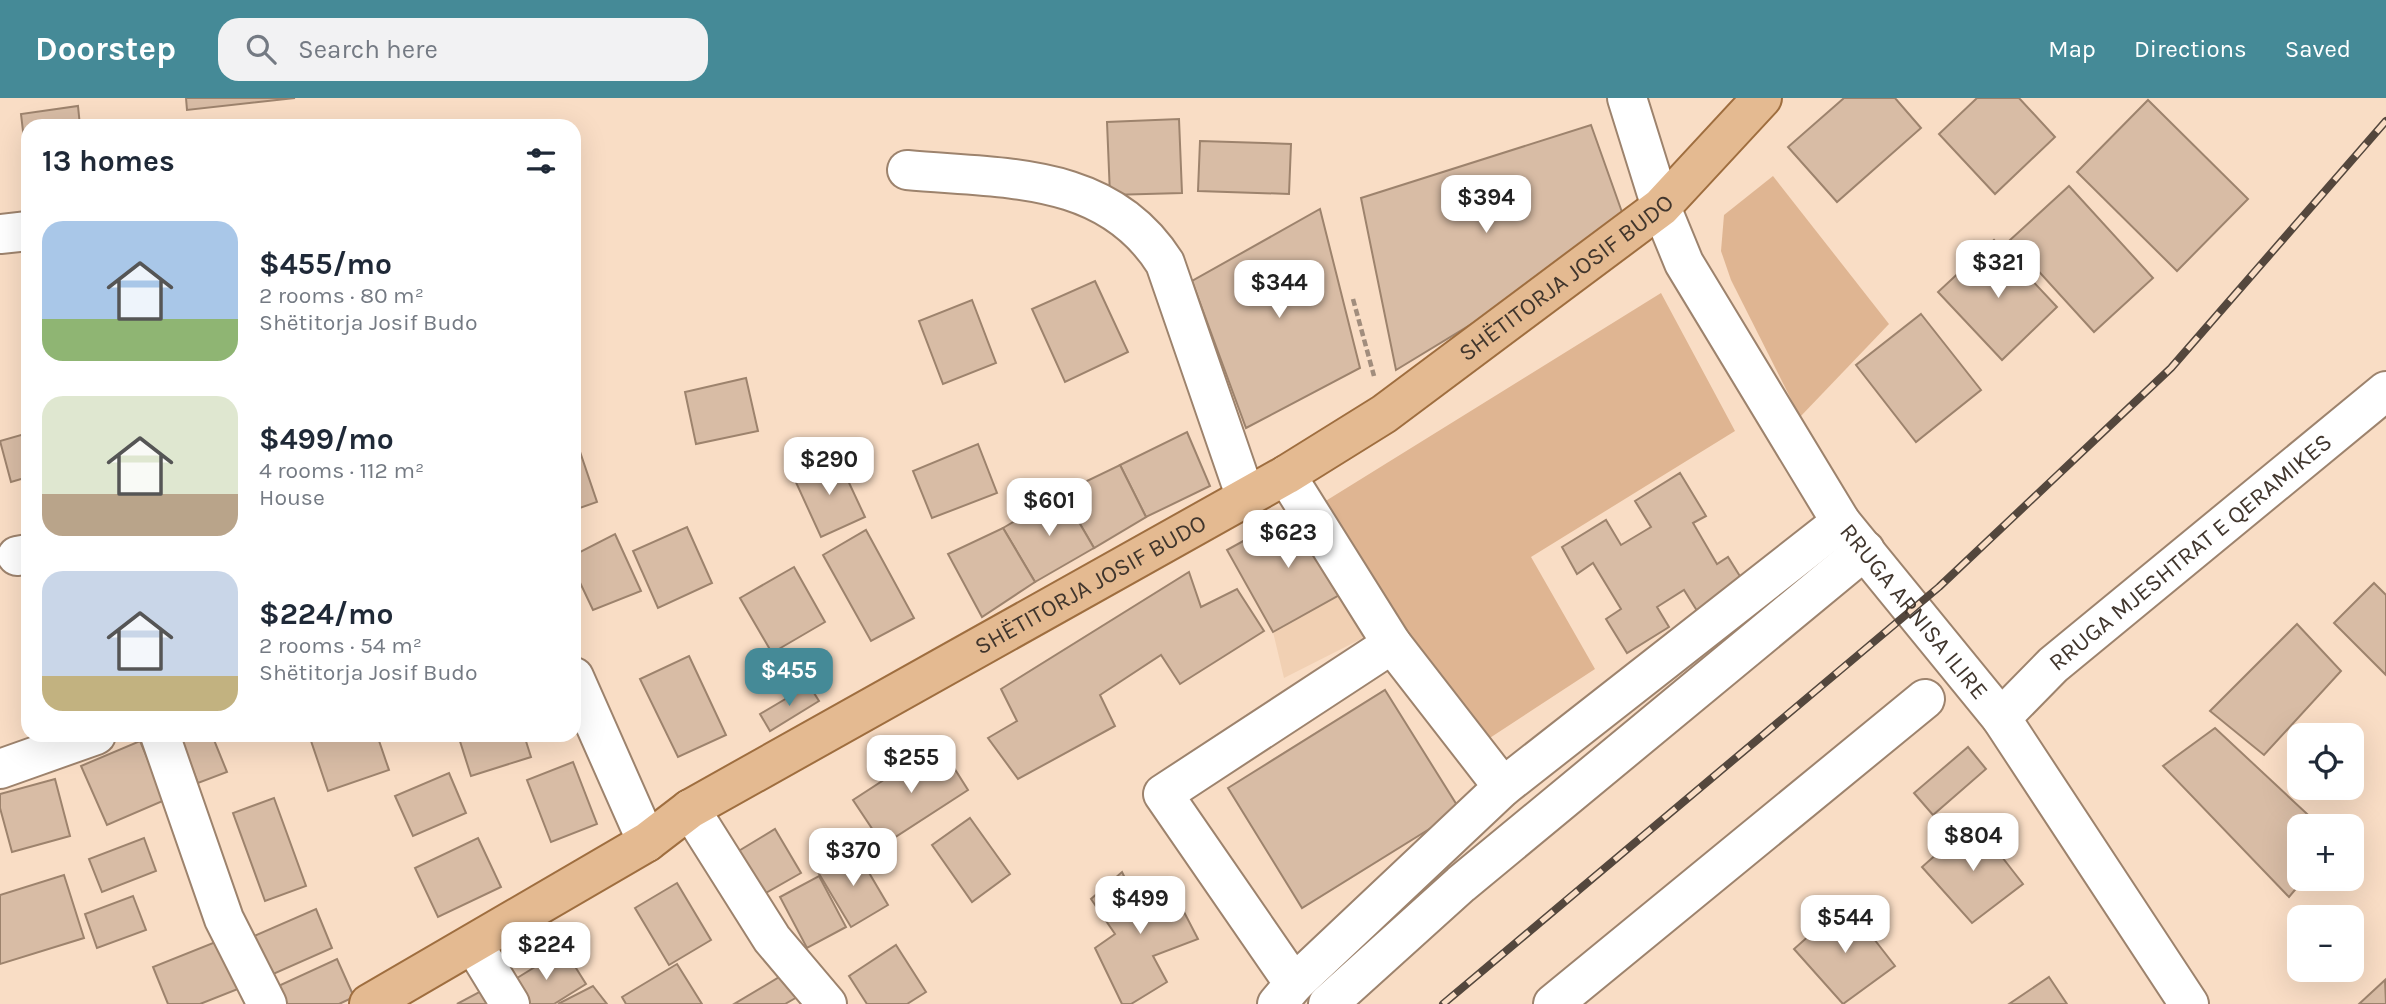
<!DOCTYPE html>
<html lang="en">
<head>
<meta charset="utf-8">
<style>
  :root { --surface:#fff; --page:#f2f2f3; --text:#1f2937; --muted:#747a83; --accent:#458a97 }
  body { margin:0; font-family:Karla,sans-serif; background:var(--page); color:var(--text); height:100vh; display:flex; flex-direction:column; font-size:26px; white-space:nowrap }
  * { box-sizing:border-box; margin:0 }
  p { font-size:23px; color:var(--muted) }
  .icon { flex:none; width:38px; height:38px; fill:none; stroke:currentColor; stroke-width:2; stroke-linecap:round; stroke-linejoin:round }
  .map { position:relative; flex:1; overflow:hidden }
  .side { position:absolute; left:21px; top:21px; width:560px; height:623px; display:flex; flex-direction:column; background:var(--surface); border-radius:21px; box-shadow:0 7px 28px #0002 }
  .side>* { flex:none }
  .tools { position:absolute; left:2287px; top:625px; display:grid; gap:14px }
  .tools a { display:grid; place-items:center; width:77px; height:77px; border-radius:14px; background:var(--surface); box-shadow:0 7px 28px #0002; font-size:35px }
  .price { position:absolute; translate:-50% -60px; padding:0 16px; border-radius:14px; background:#fff; color:#222; font-size:23px; line-height:46px; filter:drop-shadow(0 2px 4px #0008) }
  .price::after { content:''; position:absolute; left:50%; top:42px; width:21px; height:16px; margin-left:-10px; background:inherit; clip-path:polygon(0 0,100% 0,50% 100%) }
  .price.on { background:var(--accent); color:#fff }
  ul { padding:0; list-style:none }
  li { display:flex; align-items:center; gap:21px; height:175px; padding:0 21px }
  li span { display:grid; place-items:center; flex:none; width:196px; height:140px; border-radius:21px; color:#555 }
  li>.icon { margin-inline-start:auto }
  span .icon { width:84px; height:84px; fill:#fffc; stroke-width:1 }
  li b { font-size:30px }
  h2 { display:flex; justify-content:space-between; align-items:center; height:84px; padding:0 21px; font-size:30px }
  header { display:flex; align-items:center; gap:42px; box-sizing:border-box; height:98px; padding:0 35px; background:var(--accent); color:#fff }
  header strong { font-size:33px }
  nav { display:flex; gap:38px; margin-inline-start:auto; font-size:24px }
  .search { width:490px; height:63px; background:var(--page); display:flex; align-items:center; gap:18px; box-sizing:border-box; padding:0 24px; border-radius:21px; color:var(--muted); font-size:26px }
  .map>svg:first-child { display:block }
  .built { fill:#f1d0b3 }
  .green { fill:#dfb592 }
  .building { fill:#d8bca5; stroke:#9d836d; stroke-width:2 }
  .lines { fill:none; stroke-linecap:round; stroke-linejoin:round }
  .minor-casing { stroke:#9d836d; stroke-width:42 }
  .major-casing { stroke:#9f6e3f; stroke-width:42 }
  .path { stroke:#a18d7d; stroke-width:4.5; stroke-dasharray:7 3.5; stroke-linecap:butt }
  .minor { stroke:#fff; stroke-width:38 }
  .major { stroke:#e4ba91; stroke-width:38 }
  .rail-casing { stroke:#54473d; stroke-width:8 }
  .rail { stroke:#f9ddc5; stroke-width:5; stroke-dasharray:16; stroke-linecap:butt }
  .labels { text-anchor:middle; dominant-baseline:central; stroke-width:5; stroke-linejoin:round; paint-order:stroke }
  .street-label { font-size:24px; fill:#41362d; stroke:#f9ddc5 }
</style>
</head>
<body>
<header>
<strong>Doorstep</strong>
<div class="search"><svg class="icon" aria-label="search" viewBox="0 0 24 24"><circle cx="10" cy="10" r="6"/><path d="M15 15l6 6"/></svg>Search here</div>
<nav><a>Map</a><a>Directions</a><a>Saved</a></nav>
</header>
<div class="map">
<svg width="2386" height="906" viewBox="0 0 2386 906">
  <rect width="100%" height="100%" fill="#f9ddc5"/>
  <polygon class="built" points="1303,410 1350,491 1363,540 1284,580 1273,534 1227,452"/>
  <g class="green">
    <polygon points="1773,78 1889,226 1800,319 1731,182 1721,153 1724,117"/>
    <polygon points="1661,195 1735,333 1531,459 1595,571 1476,649 1324,404"/>
  </g>
  <g class="building">
    <polygon points="186,0 295,0 187,12"/>
    <polygon points="1844,0 1895,0 1921,30 1837,104 1788,49"/>
    <polygon points="1977,0 2019,0 2055,39 1995,96 1939,36"/>
    <polygon points="2148,2 2248,101 2177,173 2077,74"/>
    <polygon points="78,8 80,28 28,28 26,59 21,16"/>
    <polygon points="1179,21 1182,95 1110,97 1107,24"/>
    <polygon points="1591,27 1628,131 1396,272 1361,100"/>
    <polygon points="1200,43 1291,46 1289,96 1198,93"/>
    <polygon points="574,47 579,48 574,92"/>
    <polygon points="2069,88 2153,180 2094,234 2010,142"/>
    <polygon points="1320,111 1360,270 1246,330 1192,183"/>
    <polygon points="1994,142 2057,209 2002,262 1938,194"/>
    <polygon points="1095,183 1128,254 1065,284 1032,211"/>
    <polygon points="972,202 996,265 943,286 919,223"/>
    <polygon points="1921,216 1981,292 1916,344 1856,267"/>
    <polygon points="746,280 758,333 696,346 685,294"/>
    <polygon points="1187,334 1210,388 1146,419 1120,367"/>
    <polygon points="28,335 28,379 11,384 0,343"/>
    <polygon points="574,336 597,404 574,412"/>
    <polygon points="978,346 997,395 932,420 913,373"/>
    <polygon points="837,359 865,419 821,439 794,380"/>
    <polygon points="1120,367 1146,419 1094,450 1062,395"/>
    <polygon points="1680,375 1706,418 1693,425 1717,466 1728,459 1746,488 1699,516 1684,492 1657,509 1669,529 1627,555 1606,521 1621,511 1593,465 1577,476 1562,449 1606,422 1621,447 1651,429 1635,403"/>
    <polygon points="1062,395 1094,450 1035,484 1003,430"/>
    <polygon points="1303,410 1350,491 1273,534 1227,452"/>
    <polygon points="687,429 712,485 658,510 633,453"/>
    <polygon points="1003,430 1035,484 982,519 948,456"/>
    <polygon points="866,432 914,520 871,543 823,457"/>
    <polygon points="615,436 641,493 593,512 574,472 574,457"/>
    <polygon points="794,469 825,524 772,555 740,500"/>
    <polygon points="1189,474 1201,509 1237,491 1264,533 1180,586 1161,557 1100,597 1115,628 1018,681 988,640 1017,623 1001,591"/>
    <polygon points="2374,485 2386,497 2386,577 2334,525"/>
    <polygon points="2297,526 2341,573 2264,657 2210,613"/>
    <polygon points="689,558 726,637 678,659 640,581"/>
    <polygon points="809,587 819,603 770,633 760,616"/>
    <polygon points="1385,592 1460,712 1302,810 1228,690"/>
    <polygon points="2215,630 2320,728 2300,728 2300,780 2305,780 2289,799 2163,668"/>
    <polygon points="179,637 212,637 227,674 198,685"/>
    <polygon points="309,637 377,637 389,672 328,693"/>
    <polygon points="458,637 524,637 531,659 471,678"/>
    <polygon points="140,643 165,702 107,727 81,668"/>
    <polygon points="939,646 968,692 883,747 853,702"/>
    <polygon points="1968,649 1986,671 1933,717 1914,695"/>
    <polygon points="573,664 597,726 551,744 527,682"/>
    <polygon points="449,675 466,715 413,738 395,698"/>
    <polygon points="55,681 70,738 12,754 0,710 0,696"/>
    <polygon points="274,700 306,788 265,803 233,715"/>
    <polygon points="970,720 1010,776 972,804 932,747"/>
    <polygon points="1974,723 2023,786 1972,825 1922,769"/>
    <polygon points="775,731 801,775 757,800 732,757"/>
    <polygon points="144,740 156,773 102,794 89,761"/>
    <polygon points="478,740 501,789 438,819 415,770"/>
    <polygon points="855,751 888,807 851,829 818,774"/>
    <polygon points="1122,774 1134,799 1168,783 1198,841 1153,858 1167,884 1131,906 1122,906 1095,850 1115,836 1091,801"/>
    <polygon points="64,777 84,840 0,866 0,797"/>
    <polygon points="819,778 846,829 807,850 780,799"/>
    <polygon points="677,785 711,842 669,867 635,810"/>
    <polygon points="133,798 146,832 97,850 85,816"/>
    <polygon points="1846,805 1895,868 1843,906 1794,851"/>
    <polygon points="316,811 332,850 271,877 254,838"/>
    <polygon points="223,841 243,889 200,906 168,906 153,869"/>
    <polygon points="896,847 926,894 907,906 867,906 849,878"/>
    <polygon points="564,851 586,886 554,906 511,906 501,890"/>
    <polygon points="337,861 354,899 339,906 281,906 274,890"/>
    <polygon points="677,866 702,906 626,906 622,899"/>
    <polygon points="786,875 799,898 785,906 734,906"/>
    <polygon points="2049,879 2067,906 2009,906"/>
    <polygon points="2385,882 2386,906 2359,906"/>
    <polygon points="593,888 607,906 558,906"/>
    <polygon points="483,892 490,906 457,906"/>
  </g>
  <g class="lines">
    <g class="minor-casing">
      <g id="minor">
        <path id="s1" d="M1627,0L1661,109L1684,165L1841,424L2001,620L2189,906"/>
        <path d="M907,72C1002,81 1107,73 1165,165L1246,400"/>
        <polyline points="0,136 28,133"/>
        <polyline points="1286,377 1392,546 1503,689 1294,886"/>
        <polyline points="17,458 28,456"/>
        <polyline points="574,579 647,744"/>
        <path id="s2" d="M2001,620L2053,567L2386,293"/>
        <polyline points="160,637 224,821 267,906"/>
        <polyline points="0,671 96,637"/>
        <polyline points="1503,689 1841,424"/>
        <polyline points="690,711 772,841 827,906"/>
        <polyline points="474,847 510,906"/>
        <polyline points="1277,906 1294,886 1163,696 1392,546"/>
        <polyline points="1328,906 1461,786 1865,452"/>
        <polyline points="1553,906 1925,601"/>
      </g>
    </g>
    <g class="major-casing">
      <g id="major">
        <path id="s3" d="M369,906L647,744L690,711L1286,377L1384,316L1661,109L1762,0"/>
      </g>
    </g>
    <polyline class="path" points="1353,201 1374,278"/>
    <use href="#minor" class="minor"/>
    <use href="#major" class="major"/>
    <g class="rail-casing">
      <polyline id="rail" points="1443,906 1939,489 2171,270 2386,23"/>
    </g>
    <use href="#rail" class="rail"/>
  </g>
  <g class="labels">
    <g class="street-label">
      <text stroke="none"><textPath href="#s3" startOffset="1402">SHËTITORJA JOSIF BUDO</textPath></text>
      <text stroke="none"><textPath href="#s2" startOffset="252">RRUGA MJESHTRAT E QERAMIKES</textPath></text>
      <text stroke="none"><textPath href="#s3" startOffset="835">SHËTITORJA JOSIF BUDO</textPath></text>
      <text stroke="none"><textPath href="#s1" startOffset="593">RRUGA ARNISA ILIRE</textPath></text>
    </g>
  </g>
</svg>
<div class="tools">
<a><svg class="icon" aria-label="locate" viewBox="0 0 24 24"><circle cx="12" cy="12" r="6"/><path d="M12 2v4M12 18v4M2 12h4M18 12h4"/></svg></a>
<a>+</a>
<a>−</a>
</div>
<b class="price" style="left:1486px;top:137px">$394</b>
<b class="price" style="left:1998px;top:202px">$321</b>
<b class="price" style="left:1279px;top:222px">$344</b>
<b class="price" style="left:829px;top:399px">$290</b>
<b class="price" style="left:1049px;top:440px">$601</b>
<b class="price" style="left:1288px;top:472px">$623</b>
<b class="price on" style="left:789px;top:610px">$455</b>
<b class="price" style="left:911px;top:697px">$255</b>
<b class="price" style="left:1973px;top:775px">$804</b>
<b class="price" style="left:853px;top:790px">$370</b>
<b class="price" style="left:1140px;top:838px">$499</b>
<b class="price" style="left:1845px;top:857px">$544</b>
<b class="price" style="left:546px;top:884px">$224</b>
<section class="side">
<h2>13 homes<svg class="icon" aria-label="filters" viewBox="0 0 24 24"><path d="M4 7h16M4 17h16"/><circle cx="9" cy="7" r="2"/><circle cx="15" cy="17" r="2"/></svg></h2>
<ul>
<li><span style="background:linear-gradient(#a9c7e8 70%,#8fb573 0)"><svg class="icon" aria-label="home" viewBox="0 0 24 24"><path d="M3 11l9-7 9 7M6 9v11h12V9"/></svg></span><div><b>$455/mo</b><p>2 rooms · 80 m²</p><p>Shëtitorja Josif Budo</p></div></li>
<li><span style="background:linear-gradient(#dfe7d0 70%,#b9a48a 0)"><svg class="icon" aria-label="home" viewBox="0 0 24 24"><path d="M3 11l9-7 9 7M6 9v11h12V9"/></svg></span><div><b>$499/mo</b><p>4 rooms · 112 m²</p><p>House</p></div></li>
<li><span style="background:linear-gradient(#c9d6e8 75%,#c2b280 0)"><svg class="icon" aria-label="home" viewBox="0 0 24 24"><path d="M3 11l9-7 9 7M6 9v11h12V9"/></svg></span><div><b>$224/mo</b><p>2 rooms · 54 m²</p><p>Shëtitorja Josif Budo</p></div></li>
</ul>
</section>
</div>
</body>
</html>
